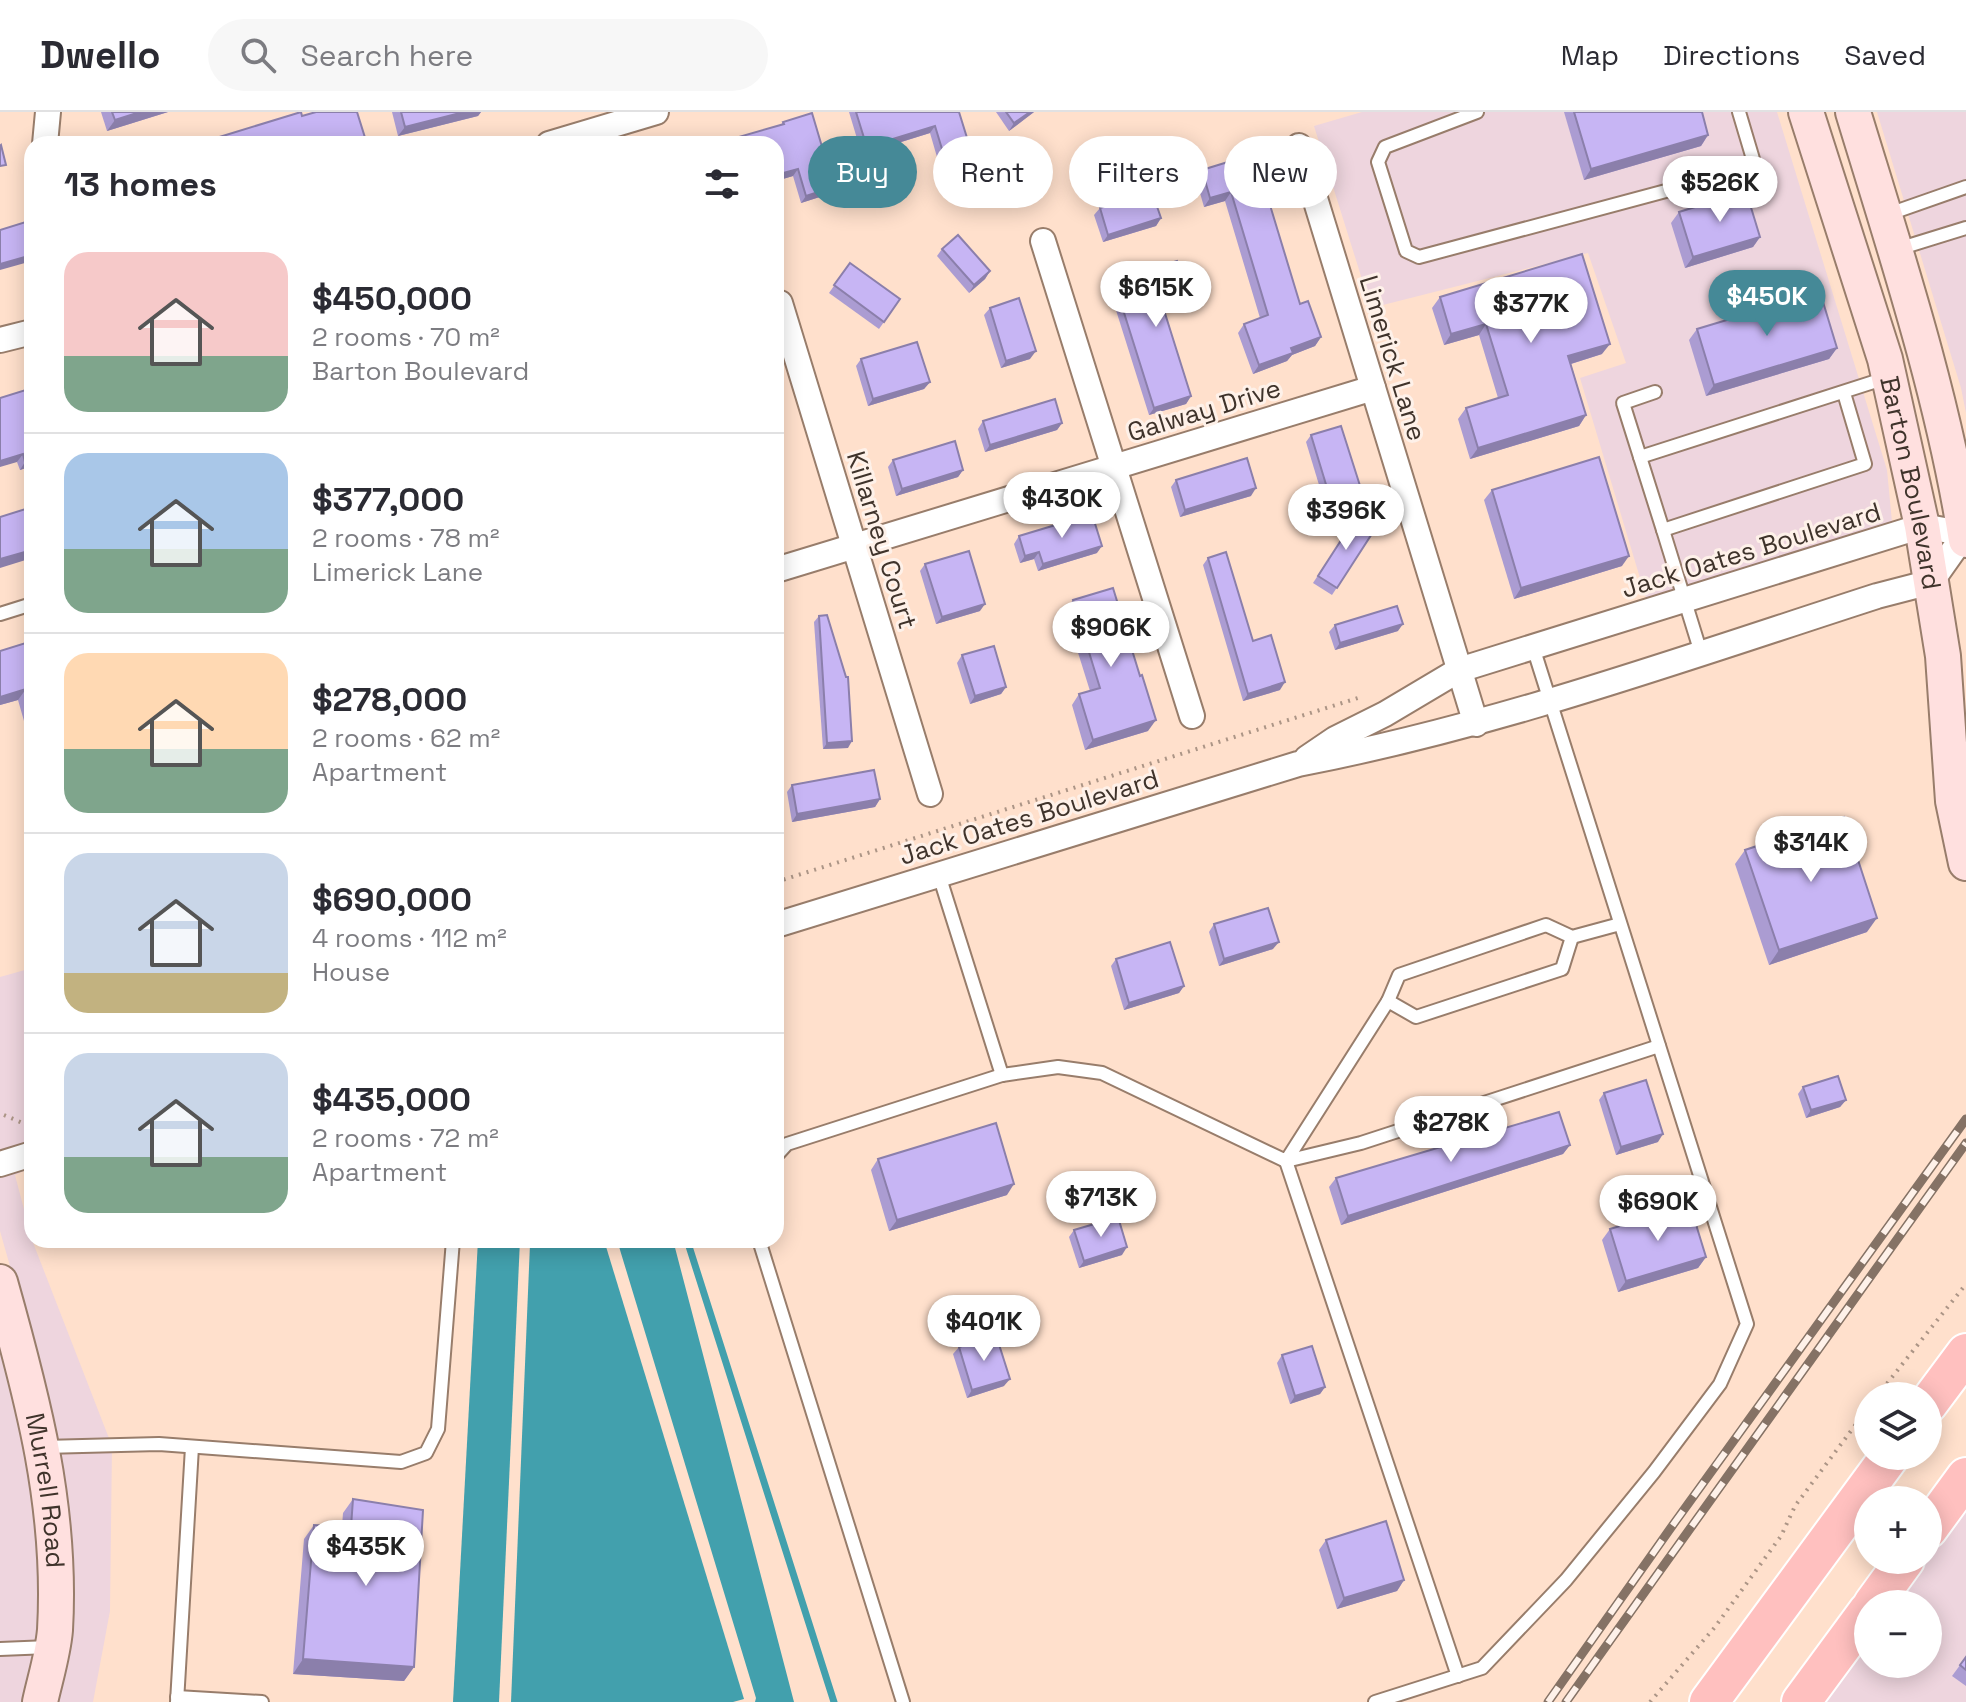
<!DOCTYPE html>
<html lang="en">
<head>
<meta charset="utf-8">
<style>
  :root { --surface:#fff; --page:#f7f7f7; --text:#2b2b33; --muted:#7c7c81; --line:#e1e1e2; --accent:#458997 }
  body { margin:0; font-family:"Space Grotesk",sans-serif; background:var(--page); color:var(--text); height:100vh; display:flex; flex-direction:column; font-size:30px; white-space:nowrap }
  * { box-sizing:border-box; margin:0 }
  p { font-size:26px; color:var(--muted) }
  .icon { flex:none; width:44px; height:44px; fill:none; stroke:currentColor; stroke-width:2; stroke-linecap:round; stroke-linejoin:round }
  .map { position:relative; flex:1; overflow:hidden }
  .sheet { position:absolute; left:24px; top:24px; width:760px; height:1112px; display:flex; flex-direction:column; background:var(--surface); border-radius:24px; box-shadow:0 4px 20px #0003 }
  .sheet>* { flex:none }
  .guide { position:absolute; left:808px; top:24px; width:760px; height:72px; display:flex; gap:16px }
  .tools { position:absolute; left:1854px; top:1270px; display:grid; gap:16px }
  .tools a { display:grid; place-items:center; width:88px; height:88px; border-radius:50%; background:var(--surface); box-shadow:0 4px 20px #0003; font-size:40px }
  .price { position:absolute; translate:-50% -68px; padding:0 18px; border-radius:28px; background:#fff; color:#222; font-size:26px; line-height:52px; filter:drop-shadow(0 2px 4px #0008) }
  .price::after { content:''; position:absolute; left:50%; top:48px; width:24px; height:18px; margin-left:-12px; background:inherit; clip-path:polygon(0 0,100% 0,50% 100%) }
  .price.on { background:var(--accent); color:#fff }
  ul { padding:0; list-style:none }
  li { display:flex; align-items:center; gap:24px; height:200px; padding:0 40px }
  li+li { border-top:2px solid var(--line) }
  li span { display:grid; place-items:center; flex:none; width:224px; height:160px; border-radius:24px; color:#555 }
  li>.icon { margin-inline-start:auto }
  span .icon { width:96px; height:96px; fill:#fffc; stroke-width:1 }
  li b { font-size:34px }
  h2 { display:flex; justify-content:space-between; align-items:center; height:96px; padding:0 40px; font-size:34px }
  .tag { padding:0 28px; border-radius:36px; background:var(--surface); box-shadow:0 4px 20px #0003; font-size:28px; line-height:72px }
  .tag.on { background:var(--accent); color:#fff }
  header { display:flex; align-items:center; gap:48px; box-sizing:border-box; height:112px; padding:0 40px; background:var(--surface); border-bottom:2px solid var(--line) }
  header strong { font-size:38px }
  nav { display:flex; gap:44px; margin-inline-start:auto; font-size:28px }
  .search { width:560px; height:72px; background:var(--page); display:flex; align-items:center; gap:20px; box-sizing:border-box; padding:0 28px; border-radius:44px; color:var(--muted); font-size:30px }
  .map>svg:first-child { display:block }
  .commercial { fill:#eed5de }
  .water { fill:#42a0ad }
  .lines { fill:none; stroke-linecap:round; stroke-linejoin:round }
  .stream { stroke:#42a0ad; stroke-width:7 }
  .lane-casing { stroke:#987d6b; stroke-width:16 }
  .street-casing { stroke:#987d6b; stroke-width:28 }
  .secondary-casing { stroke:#987d6b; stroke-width:38 }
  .primary-casing { stroke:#fff; stroke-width:42 }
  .path { stroke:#ac9586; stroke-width:4; stroke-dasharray:2 6; stroke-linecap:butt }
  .lane { stroke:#fff; stroke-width:12 }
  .street { stroke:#fff; stroke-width:24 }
  .secondary { stroke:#ffe0df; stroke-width:34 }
  .primary { stroke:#ffc0bf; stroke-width:38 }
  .rail-casing { stroke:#857265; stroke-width:9 }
  .rail { stroke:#fef1e9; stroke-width:6; stroke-dasharray:18; stroke-linecap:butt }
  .wall { fill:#ab9cd2 }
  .shaded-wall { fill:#8b7fab }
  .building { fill:#c7b5f4; stroke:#8b7fab; stroke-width:2 }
  .labels { text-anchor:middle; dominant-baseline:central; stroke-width:6; stroke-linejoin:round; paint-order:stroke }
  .street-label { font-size:26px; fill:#3f332b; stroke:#fef1e9 }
</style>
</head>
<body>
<header>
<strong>Dwello</strong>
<div class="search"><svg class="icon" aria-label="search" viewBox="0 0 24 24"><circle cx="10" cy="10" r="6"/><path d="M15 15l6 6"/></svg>Search here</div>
<nav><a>Map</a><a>Directions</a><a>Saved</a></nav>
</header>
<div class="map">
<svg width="1966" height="1590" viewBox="0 0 1966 1590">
  <rect width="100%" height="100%" fill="#ffe0cc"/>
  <g class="commercial">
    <polygon points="1362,0 1777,0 1887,358 1892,410 1646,486 1580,266 1626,251 1588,141 1371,196 1314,14"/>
    <polygon points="1877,0 1966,0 1966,301 1961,276"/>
    <polygon points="32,856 32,1029 0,1038 0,865"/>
    <polygon points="32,1055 15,1063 32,1128 112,1334 110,1499 93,1590 54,1590 29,1221 0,1119 0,1065"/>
    <polygon points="0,1222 26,1320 41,1421 41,1520 25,1590 0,1590"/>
    <polygon points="1966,1387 1966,1590 1817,1590 1868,1521 1868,1552 1928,1552 1928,1492 1889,1492 1921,1448 1928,1448 1928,1439"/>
  </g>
  <g class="water">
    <polygon points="478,1128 520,1128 499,1590 453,1590"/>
    <polygon points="534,1128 604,1128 744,1587 733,1590 511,1590 530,1132"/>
    <polygon points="617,1128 673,1128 794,1590 755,1590 756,1586"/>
  </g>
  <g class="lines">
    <polyline class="stream" points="687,1128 834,1590"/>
    <g class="lane-casing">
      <g id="lane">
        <polyline points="1477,0 1385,35 1378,50 1406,139 1419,145 1748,57 1753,47 1739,0"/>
        <polyline points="1886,103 1966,75"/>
        <polyline points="1898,137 1966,116"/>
        <polyline points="1844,281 1865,352 1663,418 1640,345 1886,266"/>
        <polyline points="1640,345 1623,291 1655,280"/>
        <polyline points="1663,418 1701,541"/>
        <polyline points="0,502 32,492"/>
        <polyline points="939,763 1002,963"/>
        <polyline points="1388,889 1416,905 1562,857 1572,825"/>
        <polyline points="776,1044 787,1032 1002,963 1058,955 1102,961 1286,1049 1388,889 1399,863 1546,813 1572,825 1620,812"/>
        <polyline points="759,1128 903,1590"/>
        <polyline points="44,1335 159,1332 401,1350 426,1341 438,1317 453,1128"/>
        <polyline points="0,1537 49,1535"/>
        <polyline points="1458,1564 1286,1049 1361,1031 1659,934"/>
        <polyline points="177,1585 262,1590"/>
        <polyline points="177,1590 192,1335"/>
        <polyline points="1375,1590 1482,1556 1566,1468 1654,1360 1720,1272 1747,1212 1533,535"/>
      </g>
    </g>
    <g class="street-casing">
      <g id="street">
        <polyline points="45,32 48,0"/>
        <polyline points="549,32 656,0"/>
        <polyline points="1299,34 1476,612"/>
        <polyline points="1043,129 1192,604"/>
        <polyline points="780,191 930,682"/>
        <polyline points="0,228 32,220"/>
        <polyline points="776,458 1373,276"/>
        <polyline points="1307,646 1335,627 1385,602 1459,558 1922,414 1966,422"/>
        <path d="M776,813L1298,652C1496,614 1685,546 1877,484L1931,470L1965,422"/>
        <polyline points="0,1052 32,1042"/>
      </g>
    </g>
    <g class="secondary-casing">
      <g id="secondary">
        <path id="s1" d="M1806,0L1885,247L1922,414L1943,544L1953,689L1966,751"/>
        <path d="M1853,0C1896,141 1943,283 1966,428"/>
        <path id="s2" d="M0,1170C33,1287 62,1396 55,1518C53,1542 45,1567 40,1590"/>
      </g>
    </g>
    <g class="primary-casing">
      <g id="primary">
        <polyline points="1928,1292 1966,1241"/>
        <polyline points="1928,1417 1966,1365"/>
        <polyline points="1873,1492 1905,1448"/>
        <polyline points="1709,1590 1890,1344"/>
        <polyline points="1801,1590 1868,1499"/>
      </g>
    </g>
    <g class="path">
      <polyline points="776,770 1361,585"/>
      <polyline points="4,1003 32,1015"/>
      <polyline points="1877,1284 1966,1172"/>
      <polyline points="1650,1590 1715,1515 1781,1424 1795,1394 1868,1296"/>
    </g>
    <use href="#lane" class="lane"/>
    <use href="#street" class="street"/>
    <use href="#secondary" class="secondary"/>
    <use href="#primary" class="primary"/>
    <g class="rail-casing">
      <g id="rail">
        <polyline points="1548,1590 1675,1410 1966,1007"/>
        <polyline points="1566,1590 1966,1031"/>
      </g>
    </g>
    <use href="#rail" class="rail"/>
  </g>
  <g class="wall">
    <polygon points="101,0 168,0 107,19"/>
    <polygon points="392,0 481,0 478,4 398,24"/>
    <polygon points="849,0 959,0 968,29 963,36 937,45 930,21 895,32 900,47 894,54 868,63"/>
    <polygon points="996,0 1034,0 1009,19"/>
    <polygon points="1564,0 1702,0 1708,23 1701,34 1584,68"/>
    <polygon points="783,10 834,75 829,82 801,91 793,64 776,69 776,32 717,32 781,13"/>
    <polygon points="1202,58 1266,69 1264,72 1300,192 1321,225 1315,234 1292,243 1287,249 1253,262 1238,221 1244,212 1260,206 1225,89 1204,95 1196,67"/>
    <polygon points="1100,96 1161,106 1156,114 1103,130 1094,103"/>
    <polygon points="1679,100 1760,125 1753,135 1685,156 1671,111"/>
    <polygon points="942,137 990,159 985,167 969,181 937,144"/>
    <polygon points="850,151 900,187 879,217 829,181"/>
    <polygon points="1114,169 1189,187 1184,194 1165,200 1191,284 1186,292 1149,303 1109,176"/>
    <polygon points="1440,185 1602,242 1571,252 1586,303 1579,314 1470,347 1458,307 1466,296 1498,286 1479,223 1444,233 1432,196"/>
    <polygon points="990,196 1030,247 1001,256 984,203"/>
    <polygon points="1697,217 1837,236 1829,247 1706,284 1689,228"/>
    <polygon points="861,247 930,270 924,277 868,294 856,254"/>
    <polygon points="32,276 32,354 20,358 17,350"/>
    <polygon points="983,309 1062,311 1057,318 985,340 978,317"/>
    <polygon points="1311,323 1356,387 1326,396 1306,330"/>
    <polygon points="893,348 963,358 958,365 896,384 888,355"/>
    <polygon points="1176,368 1251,384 1180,405 1171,375"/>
    <polygon points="1492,378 1622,454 1514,487 1484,388"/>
    <polygon points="1356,405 1375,417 1332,483 1313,471"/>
    <polygon points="1019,424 1097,441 1038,459 1034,447 1020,451 1014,432"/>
    <polygon points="1208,446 1253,529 1280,578 1243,589 1203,453"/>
    <polygon points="925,452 980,499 936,512 920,459"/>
    <polygon points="1073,488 1148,619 1085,638 1072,593 1079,582 1090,579 1065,499"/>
    <polygon points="819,504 848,636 823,637 814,510"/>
    <polygon points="1335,513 1398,519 1335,538 1329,520"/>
    <polygon points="32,529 32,637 18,588 0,593 0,539"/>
    <polygon points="962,543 1006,575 1001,582 970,592 957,551"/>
    <polygon points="792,673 880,687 875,695 792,710 787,680"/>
    <polygon points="1745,738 1867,820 1769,853 1735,752"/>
    <polygon points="1214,812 1273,837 1219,854 1209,820"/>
    <polygon points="1116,847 1184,874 1179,881 1124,898 1111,854"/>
    <polygon points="1803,975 1846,988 1840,995 1806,1006 1798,982"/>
    <polygon points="1604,981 1658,1030 1616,1043 1599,988"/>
    <polygon points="1570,1033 1563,1042 1341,1113 1329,1075 1336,1066"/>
    <polygon points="878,1047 1007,1083 889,1119 871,1058"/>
    <polygon points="1610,1117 1706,1145 1698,1156 1618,1180 1602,1128"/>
    <polygon points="1074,1118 1122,1143 1079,1156 1069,1125"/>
    <polygon points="959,1235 1004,1274 967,1286 953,1242"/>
    <polygon points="1282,1243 1325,1275 1320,1282 1290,1292 1277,1251"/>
    <polygon points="353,1387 414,1555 404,1569 293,1562 304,1427 314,1413 342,1414 343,1401"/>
    <polygon points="1326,1428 1404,1468 1397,1479 1337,1497 1319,1438"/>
    <polygon points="1966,1545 1966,1574 1952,1564"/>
  </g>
  <g class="shaded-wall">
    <polygon points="140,0 168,0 107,19 115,8"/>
    <polygon points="464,0 481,0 478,4 398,24 405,15"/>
    <polygon points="1030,0 1034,0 1009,19 1014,11"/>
    <polygon points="935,14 930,21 888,34 893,27"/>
    <polygon points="1708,23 1701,34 1584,68 1591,57"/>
    <polygon points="968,29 963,36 937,45 942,37"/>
    <polygon points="900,47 894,54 868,63 873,55"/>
    <polygon points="798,57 793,64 776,69 776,63"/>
    <polygon points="834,75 829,82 801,91 806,84"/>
    <polygon points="1231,80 1225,89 1204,95 1210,86"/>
    <polygon points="1161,106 1156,114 1103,130 1108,123"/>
    <polygon points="1760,125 1753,135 1685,156 1693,145"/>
    <polygon points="32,143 32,149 0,158 0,152"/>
    <polygon points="990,159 985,167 969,181 974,173"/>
    <polygon points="1189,187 1184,194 1158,202 1163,195"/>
    <polygon points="1486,212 1479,223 1444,233 1451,222"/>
    <polygon points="1321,225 1315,234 1292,243 1287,249 1253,262 1259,253 1291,236"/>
    <polygon points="1610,232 1602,242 1561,255 1568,244"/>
    <polygon points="1837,236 1829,247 1706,284 1714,273"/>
    <polygon points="1036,239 1030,247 1001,256 1006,249"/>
    <polygon points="930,270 924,277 868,294 873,287"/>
    <polygon points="1191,284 1186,292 1149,303 1154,296"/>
    <polygon points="1586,303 1579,314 1470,347 1478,336"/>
    <polygon points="1062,311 1057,318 985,340 990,333"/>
    <polygon points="23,342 17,350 0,355 0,349"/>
    <polygon points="32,347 32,354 20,358 25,350"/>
    <polygon points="963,358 958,365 896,384 902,377"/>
    <polygon points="1256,376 1251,384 1180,405 1185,398"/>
    <polygon points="1362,380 1356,387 1326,396 1331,389"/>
    <polygon points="1102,434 1097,441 1038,459 1043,452"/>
    <polygon points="32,438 32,446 0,456 0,447"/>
    <polygon points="1039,440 1034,447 1020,451 1025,444"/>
    <polygon points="1629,444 1622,454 1514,487 1521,476"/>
    <polygon points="985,492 980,499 936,512 942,505"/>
    <polygon points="1403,512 1398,519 1335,538 1340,531"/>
    <polygon points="1285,570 1280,578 1243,589 1248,582"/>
    <polygon points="1006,575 1001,582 970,592 975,584"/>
    <polygon points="26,577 18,588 0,593 0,585"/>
    <polygon points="1156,608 1148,619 1085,638 1093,628"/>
    <polygon points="852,629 848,636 823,637 827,631"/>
    <polygon points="880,687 875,695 792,710 797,702"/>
    <polygon points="1877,806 1867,820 1769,853 1779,838"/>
    <polygon points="1279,830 1273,837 1219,854 1224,847"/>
    <polygon points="1184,874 1179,881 1124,898 1129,891"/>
    <polygon points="1846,988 1840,995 1806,1006 1811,998"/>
    <polygon points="1663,1022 1658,1030 1616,1043 1621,1035"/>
    <polygon points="1570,1033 1563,1042 1341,1113 1348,1104"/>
    <polygon points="1014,1072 1007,1083 889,1119 897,1108"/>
    <polygon points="1127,1135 1122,1143 1079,1156 1084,1149"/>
    <polygon points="1706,1145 1698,1156 1618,1180 1626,1169"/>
    <polygon points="1010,1267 1004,1274 967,1286 972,1278"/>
    <polygon points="1325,1275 1320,1282 1290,1292 1295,1284"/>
    <polygon points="1404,1468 1397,1479 1337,1497 1344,1486"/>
    <polygon points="303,1547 414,1555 404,1569 293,1562"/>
  </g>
  <g class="building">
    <polygon points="112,0 140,0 115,8"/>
    <polygon points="301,0 302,4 316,0 357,0 367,32 215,32 213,27"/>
    <polygon points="401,0 464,0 405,15"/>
    <polygon points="856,0 959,0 968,29 942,37 935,14 893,27 900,47 873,55"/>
    <polygon points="1006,0 1030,0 1014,11"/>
    <polygon points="1574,0 1702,0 1708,23 1591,57"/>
    <polygon points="812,1 834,75 806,84 798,57 776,63 776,32 718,32 718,31 784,12 783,10"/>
    <polygon points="1,33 6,53 0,54 0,34"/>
    <polygon points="1257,41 1266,69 1263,70 1300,192 1308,189 1321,225 1291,236 1293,241 1259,253 1244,212 1268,203 1231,80 1210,86 1202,58"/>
    <polygon points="1746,79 1760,125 1693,145 1679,100"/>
    <polygon points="1152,80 1161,106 1108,123 1100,96"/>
    <polygon points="32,108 32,143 0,152 0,118"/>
    <polygon points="958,123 990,159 974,173 942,137"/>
    <polygon points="1582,142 1610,232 1568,244 1586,303 1478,336 1466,296 1508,283 1486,212 1451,222 1440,185"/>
    <polygon points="1177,149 1189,187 1163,195 1191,284 1154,296 1114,169"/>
    <polygon points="850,151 900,187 884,210 834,173"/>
    <polygon points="1820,180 1837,236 1714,273 1697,217"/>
    <polygon points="1019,186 1036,239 1006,249 990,196"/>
    <polygon points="917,230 930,270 873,287 861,247"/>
    <polygon points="32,276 32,347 25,350 23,342 0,349 0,286"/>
    <polygon points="1055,287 1062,311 990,333 983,309"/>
    <polygon points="1341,314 1362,380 1331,389 1311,323"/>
    <polygon points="955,329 963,358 902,377 893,348"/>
    <polygon points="1599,345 1629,444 1521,476 1492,378"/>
    <polygon points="1247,346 1256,376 1185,398 1176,368"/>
    <polygon points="32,395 32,438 0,447 0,405"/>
    <polygon points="1092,402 1102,434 1043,452 1039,440 1025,444 1019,424"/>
    <polygon points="1356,405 1375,417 1337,476 1318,464"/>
    <polygon points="969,439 985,492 942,505 925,452"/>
    <polygon points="1226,440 1253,529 1271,523 1285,570 1248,582 1208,446"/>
    <polygon points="1113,476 1140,564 1142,563 1156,608 1093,628 1079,582 1100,576 1073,488"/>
    <polygon points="1397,494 1403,512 1340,531 1335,513"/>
    <polygon points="827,503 846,565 848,565 852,629 827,631 819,504"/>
    <polygon points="32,529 32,599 26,577 0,585 0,539"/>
    <polygon points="994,534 1006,575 975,584 962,543"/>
    <polygon points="874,658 880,687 797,702 792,673"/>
    <polygon points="1844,705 1877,806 1779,838 1745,738"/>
    <polygon points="1268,796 1279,830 1224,847 1214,812"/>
    <polygon points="1170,830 1184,874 1129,891 1116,847"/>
    <polygon points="1838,964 1846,988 1811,998 1803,975"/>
    <polygon points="1646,968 1663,1022 1621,1035 1604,981"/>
    <polygon points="1559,1000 1570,1033 1348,1104 1336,1066"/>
    <polygon points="996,1011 1014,1072 897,1108 878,1047"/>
    <polygon points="1690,1093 1706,1145 1626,1169 1610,1117"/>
    <polygon points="1118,1105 1127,1135 1084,1149 1074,1118"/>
    <polygon points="996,1223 1010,1267 972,1278 959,1235"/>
    <polygon points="1312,1234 1325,1275 1295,1284 1282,1243"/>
    <polygon points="353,1387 423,1398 414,1555 303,1547 314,1413 351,1415"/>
    <polygon points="1386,1409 1404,1468 1344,1486 1326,1428"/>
    <polygon points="1966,1545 1966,1558 1960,1553"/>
  </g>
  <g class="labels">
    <g class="street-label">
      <text transform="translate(1393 246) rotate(73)">Limerick Lane</text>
      <text transform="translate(1204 298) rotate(-17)">Galway Drive</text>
      <text stroke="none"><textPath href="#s1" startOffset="386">Barton Boulevard</textPath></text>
      <text transform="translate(882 428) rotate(73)">Killarney Court</text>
      <text transform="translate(1751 438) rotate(-17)">Jack Oates Boulevard</text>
      <text transform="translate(1029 705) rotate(-17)">Jack Oates Boulevard</text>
      <text stroke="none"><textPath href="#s2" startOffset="214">Murrell Road</textPath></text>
    </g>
  </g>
</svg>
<div class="tools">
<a><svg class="icon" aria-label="layers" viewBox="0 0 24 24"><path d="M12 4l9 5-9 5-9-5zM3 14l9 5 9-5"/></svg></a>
<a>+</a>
<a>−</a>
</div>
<b class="price" style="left:1720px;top:112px">$526K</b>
<b class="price" style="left:1156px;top:217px">$615K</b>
<b class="price on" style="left:1767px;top:226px">$450K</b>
<b class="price" style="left:1531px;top:233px">$377K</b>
<b class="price" style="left:1062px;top:428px">$430K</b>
<b class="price" style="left:1346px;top:440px">$396K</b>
<b class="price" style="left:1111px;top:557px">$906K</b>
<b class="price" style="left:1811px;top:772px">$314K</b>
<b class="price" style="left:1451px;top:1052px">$278K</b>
<b class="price" style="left:1101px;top:1127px">$713K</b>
<b class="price" style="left:1658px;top:1131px">$690K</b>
<b class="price" style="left:984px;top:1251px">$401K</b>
<b class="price" style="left:366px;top:1476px">$435K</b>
<div class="guide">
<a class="tag on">Buy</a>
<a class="tag">Rent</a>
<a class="tag">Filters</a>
<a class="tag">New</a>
</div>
<section class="sheet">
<h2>13 homes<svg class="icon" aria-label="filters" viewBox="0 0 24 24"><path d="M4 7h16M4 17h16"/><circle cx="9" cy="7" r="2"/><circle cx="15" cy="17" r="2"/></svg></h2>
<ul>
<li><span style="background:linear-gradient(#f6c9c9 65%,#7fa58c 0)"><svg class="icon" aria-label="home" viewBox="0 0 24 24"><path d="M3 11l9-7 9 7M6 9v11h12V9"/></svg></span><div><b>$450,000</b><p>2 rooms · 70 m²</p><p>Barton Boulevard</p></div></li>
<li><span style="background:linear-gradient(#a9c7e8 60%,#7fa58c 0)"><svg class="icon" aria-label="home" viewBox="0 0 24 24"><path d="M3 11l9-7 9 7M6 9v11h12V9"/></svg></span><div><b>$377,000</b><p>2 rooms · 78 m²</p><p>Limerick Lane</p></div></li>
<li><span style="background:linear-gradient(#ffd9b3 60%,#7fa58c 0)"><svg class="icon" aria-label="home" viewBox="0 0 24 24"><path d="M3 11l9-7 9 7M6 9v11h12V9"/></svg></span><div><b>$278,000</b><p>2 rooms · 62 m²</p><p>Apartment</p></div></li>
<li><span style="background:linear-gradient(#c9d6e8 75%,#c2b280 0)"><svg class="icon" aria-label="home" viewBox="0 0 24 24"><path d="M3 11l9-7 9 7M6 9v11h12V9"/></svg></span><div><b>$690,000</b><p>4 rooms · 112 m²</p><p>House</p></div></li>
<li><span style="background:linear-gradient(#c9d6e8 65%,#7fa58c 0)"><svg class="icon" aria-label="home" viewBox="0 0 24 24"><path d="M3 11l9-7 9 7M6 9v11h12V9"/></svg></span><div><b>$435,000</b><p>2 rooms · 72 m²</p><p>Apartment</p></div></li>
</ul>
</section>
</div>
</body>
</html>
